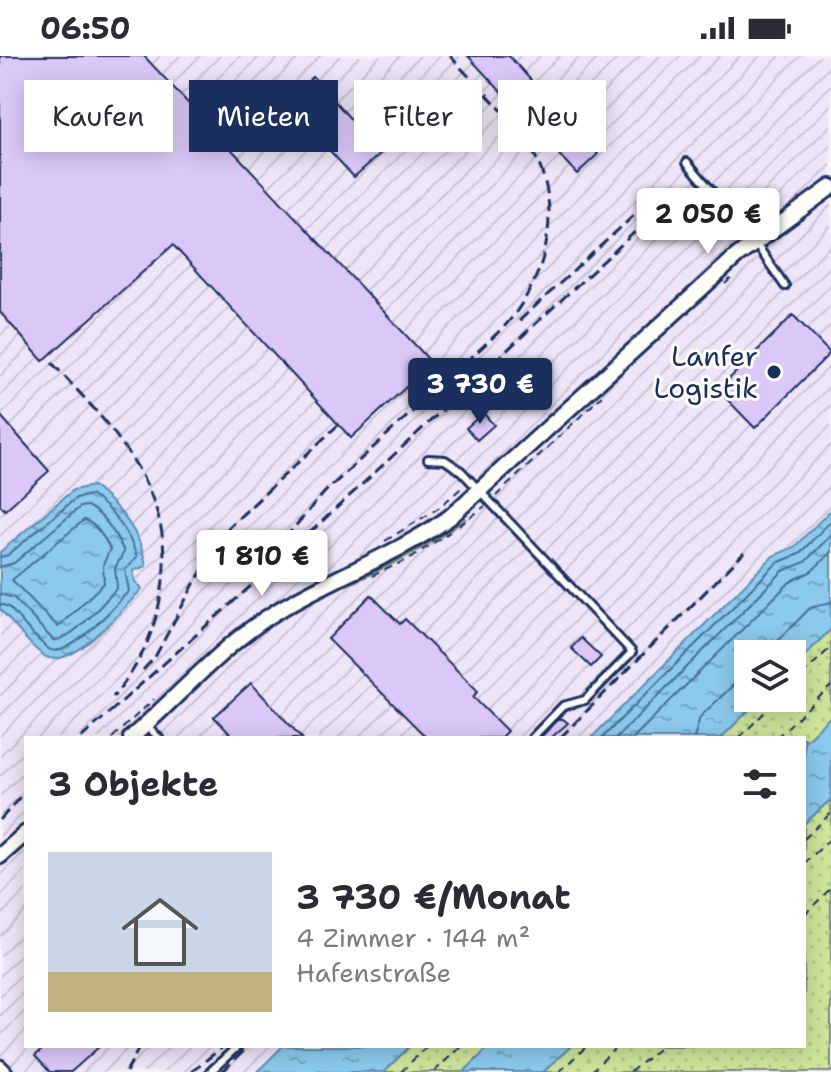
<!DOCTYPE html>
<html lang="de">
<head>
<meta charset="utf-8">
<style>
  :root { --surface:#fff; --page:#f2f2f3; --text:#2b2b33; --muted:#7c7c81; --line:#e1e1e2; --accent:#1b2f5e }
  body { margin:0; font-family:"Shantell Sans",sans-serif; background:var(--page); color:var(--text); height:100vh; display:flex; flex-direction:column; font-size:30px; white-space:nowrap }
  * { box-sizing:border-box; margin:0 }
  p { font-size:26px; color:var(--muted) }
  .icon { flex:none; width:44px; height:44px; fill:none; stroke:currentColor; stroke-width:2; stroke-linecap:round; stroke-linejoin:round }
  .map { position:relative; flex:1; overflow:hidden }
  .drawer { position:absolute; left:24px; top:680px; width:782px; height:312px; display:flex; flex-direction:column; background:var(--surface); border-radius:0px; box-shadow:0 4px 20px #0003 }
  .drawer>* { flex:none }
  .top-card { position:absolute; left:24px; top:24px; width:784px; height:72px; display:flex; gap:16px }
  .buttons { position:absolute; left:734px; top:584px; display:grid; gap:16px }
  .buttons a { display:grid; place-items:center; width:72px; height:72px; border-radius:0px; background:var(--surface); box-shadow:0 4px 20px #0003; font-size:40px }
  .price { position:absolute; translate:-50% -68px; padding:0 18px; border-radius:8px; background:#fff; color:#222; font-size:26px; line-height:52px; filter:drop-shadow(0 2px 4px #0008) }
  .price::after { content:''; position:absolute; left:50%; top:48px; width:24px; height:18px; margin-left:-12px; background:inherit; clip-path:polygon(0 0,100% 0,50% 100%) }
  .price.selected { background:var(--accent); color:#fff }
  ul { padding:0; list-style:none }
  li { display:flex; align-items:center; gap:24px; height:200px; padding:0 24px }
  li+li { border-top:2px solid var(--line) }
  li span { display:grid; place-items:center; flex:none; width:224px; height:160px; border-radius:0px; color:#555 }
  li>.icon { margin-inline-start:auto }
  span .icon { width:96px; height:96px; fill:#fffc; stroke-width:1 }
  li b { font-size:34px }
  h2 { display:flex; justify-content:space-between; align-items:center; height:96px; padding:0 24px; font-size:34px }
  .pill { padding:0 28px; border-radius:0px; background:var(--surface); box-shadow:0 4px 20px #0003; font-size:28px; line-height:72px }
  .pill.selected { background:var(--accent); color:#fff }
  .status { display:flex; justify-content:space-between; align-items:center; height:56px; padding:0 40px; background:var(--surface); direction:ltr }
  .status svg { height:22px; fill:currentColor }
  .map>svg:first-child { display:block }
  .industrial { fill:url(#industrial-furrows) }
  .grass { fill:url(#grass-dots); stroke:#748a7c; stroke-width:2 }
  .water { fill:url(#water-ripples); stroke:#5e8cb3; stroke-width:2 }
  .lines { fill:none; stroke-linecap:round; stroke-linejoin:round }
  .shore { stroke:#486d97; stroke-width:2 }
  .building { fill:#dbc8f9; stroke:#1b2f5e; stroke-width:2 }
  .service-casing { stroke:#1b2f5e; stroke-width:12 }
  .minor-casing { stroke:#1b2f5e; stroke-width:17 }
  .tertiary-casing { stroke:#1b2f5e; stroke-width:20 }
  .path { stroke:#1b2f5e; stroke-width:2; stroke-dasharray:8 6; stroke-linecap:butt }
  .service { stroke:#fdfcf7; stroke-width:6 }
  .minor { stroke:#fdfcf7; stroke-width:11 }
  .tertiary { stroke:#fdfcf7; stroke-width:14 }
  .rail { stroke:#1b2f5e; stroke-width:3; stroke-dasharray:12 6; stroke-linecap:butt }
  .poi-dot { fill:#1b2f5e; stroke:#fdfcf7; stroke-width:3 }
  .labels { text-anchor:middle; dominant-baseline:central; stroke-width:6; stroke-linejoin:round; paint-order:stroke }
  .poi-label { font-size:28px; fill:#1b2f5e; stroke:#fdfcf7; text-anchor:end }
</style>
</head>
<body>
<div class="status"><b>06:50</b><svg viewBox="0 0 49 12"><path d="M0 12V9h3v3zM5 12V6h3v6zM10 12V3h3v9zM15 12V0h3v12zM26 1h20v11H26zM47 4h2v5h-2z"/></svg></div>
<div class="map">
<svg width="831" height="1016" viewBox="0 0 831 1016">
  <defs>
    <pattern id="industrial-furrows" width="10" height="10" patternUnits="userSpaceOnUse" patternTransform="scale(2)"><rect width="10" height="10" fill="#eee5f8"/><path d="M-1 1l2-2M0 10L10 0M9 11l2-2" fill="none" stroke="#ccc5d7"/></pattern>
    <pattern id="grass-dots" width="8" height="8" patternUnits="userSpaceOnUse" patternTransform="scale(2)"><rect width="8" height="8" fill="#cee499"/><path d="M2 2h.1M6 6h.1" fill="none" stroke="#b0c486" stroke-width="1.8" stroke-linecap="round"/></pattern>
    <pattern id="water-ripples" width="26" height="14" patternUnits="userSpaceOnUse" patternTransform="scale(2)"><rect width="26" height="14" fill="#8bcaec"/><path d="M2 4q2-2 4 0t4 0M15 11q2-2 4 0t4 0" fill="none" stroke="#71a4c2"/></pattern>
  </defs>
  <rect width="100%" height="100%" fill="#f6f2f7"/>
  <filter id="ink" filterUnits="userSpaceOnUse"><feTurbulence type="fractalNoise" baseFrequency=".0125" numOctaves="2"/><feDisplacementMap in="SourceGraphic" scale="16" xChannelSelector="R" yChannelSelector="G"/><feConvolveMatrix kernelMatrix="1 2 1 2 8 2 1 2 1" color-interpolation-filters="sRGB"/></filter>
  <g filter="url(#ink)">
    <polygon class="industrial" points="0,0 831,0 831,454 794,491 773,500 591,682 26,682 26,990 283,990 257,1016 0,1016"/>
    <g class="grass">
      <path d="M463,460L466,463C429,491 389,511 347,529L349,524L410,496Z"/>
      <polygon points="831,573 831,660 804,686 804,682 721,682 761,642 792,642 792,612"/>
      <polygon points="831,743 831,1016 543,1016 571,990 804,990 804,768"/>
      <polygon points="410,990 490,990 464,1016 384,1016"/>
    </g>
    <g class="water">
      <path d="M93,430C120,451 141,476 146,510L133,515L135,525L142,533C124,551 70,619 43,599C27,588 14,568 0,553V496L73,434Z"/>
      <polygon points="831,454 831,573 792,612 792,598 748,598 748,642 761,642 721,682 591,682 773,500 794,491"/>
      <polygon points="831,660 831,743 804,768 804,686"/>
      <polygon points="283,990 410,990 384,1016 257,1016"/>
      <polygon points="490,990 571,990 543,1016 464,1016"/>
    </g>
    <g class="lines">
      <g class="shore">
        <path d="M84,464C95,467 105,482 110,493L103,509L104,527L58,571L12,524Z"/>
        <path d="M0,501L8,499L76,442L90,439C113,453 129,476 137,501L125,514L129,535C115,549 68,605 49,593C37,586 19,562 9,551L0,548"/>
        <path d="M0,511L14,507L80,451L87,450C105,459 116,478 124,496L115,512L117,532C104,546 71,586 53,584L14,542L0,538"/>
        <polyline points="765,598 810,552 831,546"/>
        <polyline points="602,682 777,507 799,498 831,465"/>
        <polyline points="616,682 783,515 805,506 831,479"/>
        <polyline points="633,682 790,526 812,515 831,496"/>
        <polyline points="694,682 700,661 748,615"/>
      </g>
    </g>
    <g class="building">
      <polygon points="0,0 144,0 432,307 351,382 173,189 43,305 0,256"/>
      <polygon points="468,0 509,0 598,98 577,118"/>
      <polygon points="313,21 381,97 354,121 285,46"/>
      <polygon points="793,259 830,297 755,372 718,334"/>
      <polygon points="483,357 494,369 477,384 466,372"/>
      <polygon points="0,359 49,415 5,454 0,449"/>
      <polygon points="371,539 400,568 405,563 478,635 473,641 507,675 500,682 427,682 328,583"/>
      <polygon points="581,582 601,601 591,611 571,592"/>
      <polygon points="251,627 302,682 234,682 214,661"/>
      <polygon points="558,663 563,663 568,667 551,682 540,682"/>
      <polygon points="46,990 100,990 71,1016 50,1016 35,1000"/>
    </g>
    <g class="lines">
      <g class="service-casing">
        <g id="service">
          <polyline points="687,106 754,185 785,230"/>
          <polyline points="428,403 445,404 461,415 632,596 585,644 563,650 532,682"/>
          <polyline points="147,670 159,682"/>
          <polyline points="210,1016 238,990"/>
        </g>
      </g>
      <g class="minor-casing">
        <polyline id="minor" points="0,1010 6,1016"/>
      </g>
      <g class="tertiary-casing">
        <g id="tertiary">
          <path d="M131,682C180,639 223,588 279,554C335,520 397,499 450,461L737,200L831,131"/>
          <polyline points="0,800 26,777"/>
        </g>
      </g>
      <g class="path">
        <polyline points="725,228 735,219"/>
        <polyline points="496,440 602,340"/>
        <polyline points="459,470 485,450"/>
        <polyline points="385,485 437,453 465,429"/>
        <polyline points="372,520 407,504 450,476"/>
        <polyline points="792,629 831,591"/>
        <polyline points="112,682 154,643"/>
        <polyline points="739,682 779,642"/>
        <polyline points="776,682 831,630"/>
        <polyline points="804,783 831,757"/>
        <polyline points="804,808 831,782"/>
        <polyline points="804,859 831,832"/>
        <polyline points="401,1016 427,990"/>
        <polyline points="434,1016 461,990"/>
        <polyline points="559,1016 587,990"/>
        <polyline points="591,1016 617,990"/>
        <polyline points="630,1016 662,990"/>
      </g>
      <use href="#service" class="service"/>
      <use href="#minor" class="minor"/>
      <use href="#tertiary" class="tertiary"/>
      <g class="rail">
        <polyline points="519,265 668,128"/>
        <path d="M52,307C117,377 181,440 160,544C152,582 138,612 113,641"/>
        <path d="M284,483L325,436L504,271C550,219 567,143 525,83C504,53 474,27 450,0"/>
        <polyline points="143,614 155,601 195,526 229,471 338,369"/>
        <polyline points="81,682 290,495 678,136"/>
        <polyline points="560,682 744,497"/>
        <polyline points="0,764 26,734"/>
        <polyline points="126,1016 140,990"/>
        <polyline points="191,1016 224,990"/>
        <polyline points="222,1016 249,990"/>
      </g>
    </g>
  </g>
  <circle class="poi-dot" cx="774" cy="316" r="8"/>
  <g class="labels">
    <g class="poi-label">
      <text x="758" y="300">Lanfer<tspan x="758" dy="32">Logistik</tspan></text>
    </g>
  </g>
</svg>
<div class="buttons">
<a><svg class="icon" aria-label="layers" viewBox="0 0 24 24"><path d="M12 4l9 5-9 5-9-5zM3 14l9 5 9-5"/></svg></a>
</div>
<b class="price" style="left:708px;top:200px">2 050 €</b>
<b class="price selected" style="left:480px;top:370px">3 730 €</b>
<b class="price" style="left:262px;top:542px">1 810 €</b>
<div class="top-card">
<a class="pill">Kaufen</a>
<a class="pill selected">Mieten</a>
<a class="pill">Filter</a>
<a class="pill">Neu</a>
</div>
<section class="drawer">
<h2>3 Objekte<svg class="icon" aria-label="filters" viewBox="0 0 24 24"><path d="M4 7h16M4 17h16"/><circle cx="9" cy="7" r="2"/><circle cx="15" cy="17" r="2"/></svg></h2>
<ul>
<li><span style="background:linear-gradient(#c9d6e8 75%,#c2b280 0)"><svg class="icon" aria-label="home" viewBox="0 0 24 24"><path d="M3 11l9-7 9 7M6 9v11h12V9"/></svg></span><div><b>3 730 €/Monat</b><p>4 Zimmer · 144 m²</p><p>Hafenstraße</p></div></li>
</ul>
</section>
</div>
</body>
</html>
